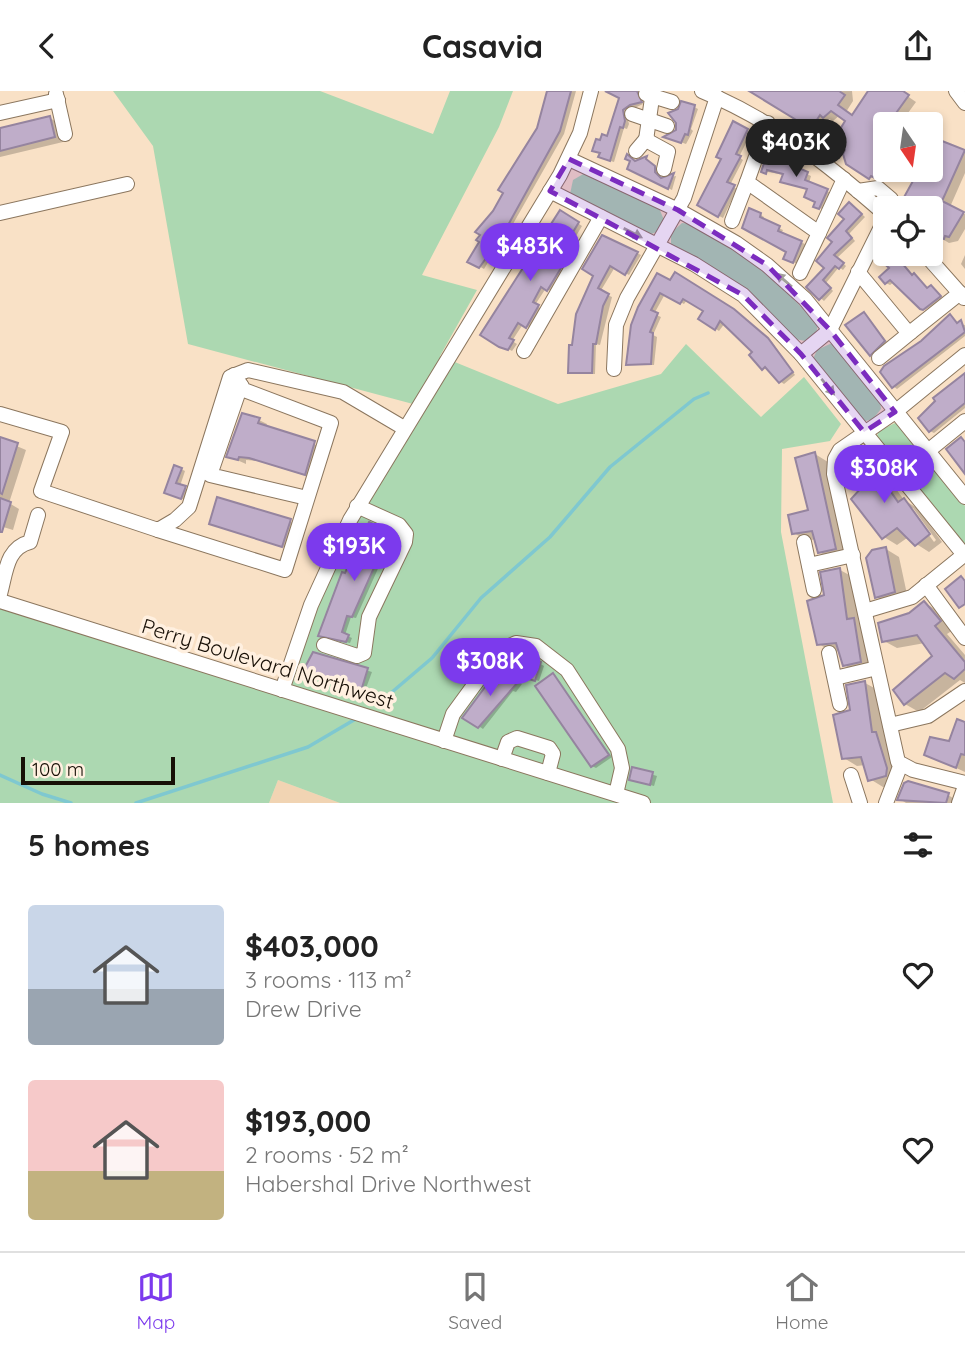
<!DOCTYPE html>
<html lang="en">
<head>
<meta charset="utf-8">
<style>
  :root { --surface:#fff; --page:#f6f6f6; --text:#222; --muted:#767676; --line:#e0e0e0; --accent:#7c3aed }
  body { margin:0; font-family:Quicksand,sans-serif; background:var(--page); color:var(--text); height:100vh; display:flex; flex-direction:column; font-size:26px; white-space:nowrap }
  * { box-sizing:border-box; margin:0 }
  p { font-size:23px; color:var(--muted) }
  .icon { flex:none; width:38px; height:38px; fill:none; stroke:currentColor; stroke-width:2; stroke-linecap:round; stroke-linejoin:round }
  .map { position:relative; height:712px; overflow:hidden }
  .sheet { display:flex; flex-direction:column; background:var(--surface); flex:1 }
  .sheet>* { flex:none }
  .needle { width:46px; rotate:167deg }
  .tools { position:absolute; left:873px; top:21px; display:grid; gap:14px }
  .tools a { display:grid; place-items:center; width:70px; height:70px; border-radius:7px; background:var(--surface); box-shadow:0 4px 10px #0003; font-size:35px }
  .scale { position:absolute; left:21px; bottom:18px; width:154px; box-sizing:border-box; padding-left:7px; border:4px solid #170f06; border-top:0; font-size:19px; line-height:24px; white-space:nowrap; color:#170f06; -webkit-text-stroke:5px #fff0e0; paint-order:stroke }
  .price { position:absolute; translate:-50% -60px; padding:0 16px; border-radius:24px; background:var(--accent); color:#fff; font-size:23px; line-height:46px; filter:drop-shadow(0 2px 4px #0008) }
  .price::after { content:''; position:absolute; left:50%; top:42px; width:21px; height:16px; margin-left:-10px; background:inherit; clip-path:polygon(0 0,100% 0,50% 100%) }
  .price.active { background:#222; color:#fff }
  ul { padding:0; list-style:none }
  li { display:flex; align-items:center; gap:21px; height:175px; padding:0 28px }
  li span { display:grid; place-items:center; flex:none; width:196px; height:140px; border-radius:7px; color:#555 }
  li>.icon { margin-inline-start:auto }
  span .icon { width:84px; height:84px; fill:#fffc; stroke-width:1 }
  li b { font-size:30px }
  h2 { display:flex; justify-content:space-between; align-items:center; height:84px; padding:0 28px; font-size:30px }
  header { display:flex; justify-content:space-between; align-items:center; height:91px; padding:0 28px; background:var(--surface); font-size:32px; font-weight:800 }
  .tab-bar { display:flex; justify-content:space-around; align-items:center; height:98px; border-top:2px solid var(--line); background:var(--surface); font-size:19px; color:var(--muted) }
  .tab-bar a { display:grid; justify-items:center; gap:4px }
  .tab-bar .active { color:var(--accent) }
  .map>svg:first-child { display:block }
  .built { fill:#f1d4b3 }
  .green { fill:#acd8b1 }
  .shadow { fill:#0003; fill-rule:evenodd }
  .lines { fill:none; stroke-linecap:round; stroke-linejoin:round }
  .stream { stroke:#7fc8d0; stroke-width:3.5 }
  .building { fill:#bfadc9; stroke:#95849f; stroke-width:2 }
  .minor-casing { stroke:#8b765e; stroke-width:16 }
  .minor { stroke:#fff; stroke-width:14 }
  .oneway { fill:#a29f9b }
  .marked { fill:#7b2cbf; fill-opacity:0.2; stroke:#7b2cbf; stroke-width:5; stroke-dasharray:14 9; stroke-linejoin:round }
  .labels { text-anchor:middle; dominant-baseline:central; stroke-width:7; stroke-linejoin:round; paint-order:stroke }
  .street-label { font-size:21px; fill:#170f06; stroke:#fff0e0 }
</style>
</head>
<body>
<header><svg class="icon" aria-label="back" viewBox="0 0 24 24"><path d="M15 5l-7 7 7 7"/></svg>Casavia<svg class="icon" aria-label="share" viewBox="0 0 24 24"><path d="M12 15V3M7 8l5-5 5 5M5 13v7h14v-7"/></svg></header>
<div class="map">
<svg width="965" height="712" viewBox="0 0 965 712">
  <rect width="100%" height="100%" fill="#f9e1c6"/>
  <polygon class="built" points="278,689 340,712 269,712"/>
  <g class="green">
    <polygon points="113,0 320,0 433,43 450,0 513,0 499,36 422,184 477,199 440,265 558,313 661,283 686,253 761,326 804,286 841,333 830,350 782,358 781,441 833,712 340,712 278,689 269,712 0,712 0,511 288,596 319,493 413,313 188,253 153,55"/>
    <polygon points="585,82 659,117 664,129 659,140 649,144 570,103 573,89"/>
    <path d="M682,132C717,132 796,208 818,234L816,243L806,250L794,248L761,214L671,154V142Z"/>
    <polygon points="832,252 880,309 881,318 873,328 862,331 813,268 817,259"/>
    <polygon points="895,332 902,336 965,415 965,453 962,454 876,347 879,340"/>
  </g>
  <g class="shadow">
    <polygon points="548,0 576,0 564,43 492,170 490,168 484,178 470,170 539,38"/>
    <polygon points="622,0 643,0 640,8 643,13 626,21 629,33 627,38 624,37 614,71 604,68"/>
    <polygon points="753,0 852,0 853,10 846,21 853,26 872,0 900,0 916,11 900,33 886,33 886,79 895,79 884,91 864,84 847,29 840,24 833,30 829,28 820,41"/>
    <polygon points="694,16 698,18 691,38 693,40 686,53 669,47"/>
    <polygon points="50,27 58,32 63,51 0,66 0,39"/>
    <polygon points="733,33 751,42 739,66 743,69 730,94 737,98 723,127 699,114 723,68"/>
    <polygon points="937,50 965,61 965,82 950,116 965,123 965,138 958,150 949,152 931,141 931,117 904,117 905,108 918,79 931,79 931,54"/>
    <polygon points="768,65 811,85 809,92 831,102 824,119 815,115 817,110 809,99 782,90 784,84 763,80"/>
    <polygon points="645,66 658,79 661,88 676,85 672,99 629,77"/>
    <polygon points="853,115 865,126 849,143 855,150 837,167 846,175 843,179 839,176 826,192 833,200 824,210 808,196 827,177 834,151"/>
    <polygon points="561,121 582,135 557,177 563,181 552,201 546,197 535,214 542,218 531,237 523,233 512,250 517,253 512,260 482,244"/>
    <polygon points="761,124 764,126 763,130 783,139 781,143 805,153 797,173 789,169 788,160 744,136"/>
    <polygon points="602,146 641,164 629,184 615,176 600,201 612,206 600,254 596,253 595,283 573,283 570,281 573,256 595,184"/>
    <polygon points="886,161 908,163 910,165 904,175 928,199 932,196 935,198 943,208 925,219 894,191 890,194 886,192 881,186 891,177 880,166"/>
    <polygon points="965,164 965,178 961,173"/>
    <polygon points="658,184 738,222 772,251 795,284 784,293 781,291 769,277 763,277 755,261 725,232 719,240 700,227 705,220 687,209 684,213 665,203 654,223 661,226 653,244 657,246 654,274 628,273"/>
    <polygon points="864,223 888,252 875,266 871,264"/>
    <polygon points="950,225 958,233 965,234 965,245 897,298 893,295 922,251"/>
    <polygon points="965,284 965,317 934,342 930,340"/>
    <polygon points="259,329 267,333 266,337 322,356 313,387 258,370 246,369 246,373 228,365"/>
    <polygon points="0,348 26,359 9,412 19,418 13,439 0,435"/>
    <polygon points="815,363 828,371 849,465 833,469 819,461 816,448 807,450 794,442 810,421"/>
    <path d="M865,365L878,373L904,409L917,417L942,451L929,461L907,447L897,454L884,446L866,395ZM909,417H913L936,449L934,451Z"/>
    <polygon points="181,378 185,380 180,395 189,399 185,409 170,403"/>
    <polygon points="290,430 299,435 291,459 211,432"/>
    <polygon points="389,442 393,444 356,527 351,526 345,544 352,547 350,552 324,546 346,484"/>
    <polygon points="886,458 899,466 908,508 890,514 876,506"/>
    <polygon points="840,479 853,486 859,532 867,536 874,578 858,582 844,574 840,560 832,561 819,553 826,505"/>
    <polygon points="925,512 938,520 953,539 947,543 965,564 965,592 960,589 919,621 905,613 895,599 934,565 925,552 897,557 884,550"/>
    <polygon points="314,563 372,581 365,600 308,583"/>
    <polygon points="530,567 544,575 539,590 529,587"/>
    <polygon points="504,580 522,593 516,601 513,600 483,638 465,626"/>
    <polygon points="553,584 612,666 596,677 592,675"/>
    <polygon points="865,592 878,599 885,648 889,650 899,693 883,696 870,688 865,674 857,675 844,667"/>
    <polygon points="965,633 965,681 926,663 950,652"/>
    <polygon points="633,678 657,685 654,695 635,690"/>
    <polygon points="948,704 961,712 906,712 900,708"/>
  </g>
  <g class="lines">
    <g class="stream">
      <polyline points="378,613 432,567 481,507 550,446 610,376 694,308 708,302"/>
      <polyline points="0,684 42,703 71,712"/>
      <polyline points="136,712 308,656 359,626"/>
    </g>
  </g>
  <g class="building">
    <polygon points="547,0 571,0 560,40 502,145 479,177 467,171 479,151 476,149 480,144 475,141 493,120 503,102 498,99 537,37"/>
    <polygon points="605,0 637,0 642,11 630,14 623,19 625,30 623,37 620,36 610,70 598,66 600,62 592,60 596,48 600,49 602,43 607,45 619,7"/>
    <polygon points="749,0 839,0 845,4 838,14 852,24 868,0 903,0 909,4 876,50 886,57 886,81 882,78 875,87 871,85 869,88 846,73 843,63 845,59 833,50 845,30 831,20 823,27 820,24 811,38"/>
    <polygon points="681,10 695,14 688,44 685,43 681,52 663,46 676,39 676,32 668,22 678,18"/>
    <polygon points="50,25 55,46 0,60 0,37"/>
    <polygon points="733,30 748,38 736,63 741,65 727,91 735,94 718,126 697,114 721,68 716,66"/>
    <polygon points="937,48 965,59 942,110 964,121 949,146 945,145 944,148 931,144 931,117 902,117 903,108 919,79 931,79 931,49 935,51"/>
    <polygon points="627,63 635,70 647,65 646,68 655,75 655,81 661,87 674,82 668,98 627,78 630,70 625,68"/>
    <polygon points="767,63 808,81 805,89 828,98 819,118 813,116 815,111 804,106 807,98 780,91 783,83 767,79 766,83 761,81"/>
    <polygon points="849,111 862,123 846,140 852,147 834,164 844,172 839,178 835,175 823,189 831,197 819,209 806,196 824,177 816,170 832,151 827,147 844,128 838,123"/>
    <polygon points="749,117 761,122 760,126 780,135 778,140 802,150 793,172 783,168 786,161 742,137"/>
    <polygon points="560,119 579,131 554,173 561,177 547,200 541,196 533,211 539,214 526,237 518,232 509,247 514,249 508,259 499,256 480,244"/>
    <polygon points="602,144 638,161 625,184 610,175 598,197 609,203 603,215 596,253 593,253 592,282 568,282 569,254 572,254 576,223 593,185 582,178"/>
    <polygon points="879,163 902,163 906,167 901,171 912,184 914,182 927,197 931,194 941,205 923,219 920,218 890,189 885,193 879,186 889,177 877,166"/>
    <polygon points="675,181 734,218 768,247 793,281 779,292 765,276 762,279 749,264 752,261 720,230 715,239 698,228 703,220 683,208 680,213 660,202 651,219 658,222 650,241 653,242 651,273 626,274 631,234 638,216 657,182 670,189"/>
    <polygon points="864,221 885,250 870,265 845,234"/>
    <polygon points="950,223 957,232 961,229 965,241 892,297 880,281 884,275 921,250"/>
    <polygon points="965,282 965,312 929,341 918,327 935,310 933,307"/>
    <polygon points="242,322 260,327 258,332 315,350 305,384 249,367 239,366 238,369 226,366"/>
    <polygon points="0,346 18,352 2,403 0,402"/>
    <polygon points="961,346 965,351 965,383 946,358"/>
    <polygon points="815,361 836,458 818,462 812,440 792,443 788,424 808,419 795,367"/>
    <polygon points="865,363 898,411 904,407 930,443 915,455 897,437 882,448 851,408 863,395 848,376"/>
    <polygon points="174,374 182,377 176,392 186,395 181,408 164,402"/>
    <polygon points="217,406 291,428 282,456 209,433"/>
    <polygon points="0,407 11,411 2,441 0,441"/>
    <polygon points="369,431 390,441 352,526 347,525 342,541 349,544 346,551 318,545 342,481 345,482"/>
    <polygon points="886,456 895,501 875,507 866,467 872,459"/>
    <polygon points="840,477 847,528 854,527 861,571 843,575 836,552 817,554 807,510 824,504 820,481"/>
    <polygon points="961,485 965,490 965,513 959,517 945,498"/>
    <polygon points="924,510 941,530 935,535 965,571 965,578 954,588 945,582 904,614 893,599 932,565 917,544 882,551 878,532 909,522"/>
    <polygon points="313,561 368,577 361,600 302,582"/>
    <polygon points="529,565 541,571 535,590 523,586"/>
    <polygon points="500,576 519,590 478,637 462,627"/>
    <polygon points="553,582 609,664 591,676 535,595"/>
    <polygon points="865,590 872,641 876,641 887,677 886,685 868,690 861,666 842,668 833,624 850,619 846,594"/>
    <polygon points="957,628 965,631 965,664 961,663 956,677 924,664 930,646 949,650"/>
    <polygon points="632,676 653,681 650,694 629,689"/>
    <polygon points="908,690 949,702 946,712 897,709 904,692"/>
  </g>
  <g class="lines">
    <g class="minor-casing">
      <g id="minor">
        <polyline points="653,0 646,49 668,61 664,78"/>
        <path d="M702,0C773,29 829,74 886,124"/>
        <polyline points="956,0 965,12"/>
        <polyline points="56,3 65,43"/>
        <polyline points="646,3 672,11"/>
        <polyline points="0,22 58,9"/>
        <polyline points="632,23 667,35"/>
        <polyline points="768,32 747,91 819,142 844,88"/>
        <polyline points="636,60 647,47"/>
        <polyline points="569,68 678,119 736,152 767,174 805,208 965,406"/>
        <polyline points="550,100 694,173 743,204 801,263 965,465"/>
        <polyline points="858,100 878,97 891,108 893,117"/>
        <polyline points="0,122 127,93"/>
        <polyline points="732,130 747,91"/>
        <polyline points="925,163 964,207"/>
        <polyline points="858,181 906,239 911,241 960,202"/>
        <polyline points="800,182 819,142"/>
        <polyline points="524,260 601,126"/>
        <polyline points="801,263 830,239 886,126"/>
        <polyline points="965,264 895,321 840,359 835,368 834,383 898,671 913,679 965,692"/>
        <polyline points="879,267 911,241"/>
        <polyline points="614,278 616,234 627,207 684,107 717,6"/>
        <polyline points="241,294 210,384 307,407"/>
        <polyline points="0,323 62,341 41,400 158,439 175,429 189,416 230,286 248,279 343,301 404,337"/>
        <polyline points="928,360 965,330"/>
        <polyline points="158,439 285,479 331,332 244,299 234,284"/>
        <polyline points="804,451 814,499"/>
        <polyline points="809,474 853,464"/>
        <polyline points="926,494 965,547"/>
        <path d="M0,503C6,482 6,457 30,451L38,424"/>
        <polyline points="0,510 643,712"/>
        <polyline points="865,520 912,506 965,463"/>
        <polyline points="324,554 357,565 364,562 369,526 405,451 406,443 399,434 357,415"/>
        <polyline points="829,562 840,613"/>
        <polyline points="835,587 877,577"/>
        <polyline points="282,599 311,514 350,429 560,84 580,42 591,0"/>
        <polyline points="890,634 928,625 965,600"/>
        <polyline points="444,650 453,623 499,560 516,552 536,555 567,579 618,658 622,677 616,703"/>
        <polyline points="502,668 508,651 517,647 549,657 553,663 548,682"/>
        <polyline points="851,684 860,712"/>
        <polyline points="886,712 901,673"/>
        <polyline points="959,712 965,695"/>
      </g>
    </g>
    <use href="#minor" class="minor"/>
  </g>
  <defs><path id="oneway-solid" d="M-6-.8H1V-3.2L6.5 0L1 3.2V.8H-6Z" transform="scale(1.75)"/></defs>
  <g class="oneway">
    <use href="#oneway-solid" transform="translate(633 142) rotate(27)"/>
    <use href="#oneway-solid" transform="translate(784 189) rotate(-139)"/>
    <use href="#oneway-solid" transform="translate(828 296) rotate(51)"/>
  </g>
  <path class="marked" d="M569,68L678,119L767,174L830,239L895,321L864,341L801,263L743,204L550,100Z"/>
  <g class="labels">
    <g class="street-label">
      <text transform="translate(268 572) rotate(17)">Perry Boulevard Northwest</text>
    </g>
  </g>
</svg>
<div class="tools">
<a><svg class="needle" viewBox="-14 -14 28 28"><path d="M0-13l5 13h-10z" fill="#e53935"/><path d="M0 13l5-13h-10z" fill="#767676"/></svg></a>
<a><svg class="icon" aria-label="locate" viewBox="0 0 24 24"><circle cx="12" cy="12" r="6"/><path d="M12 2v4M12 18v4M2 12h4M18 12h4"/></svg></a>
</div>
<div class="scale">100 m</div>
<b class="price active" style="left:796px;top:88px">$403K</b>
<b class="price" style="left:530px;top:192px">$483K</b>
<b class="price" style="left:884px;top:414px">$308K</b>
<b class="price" style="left:354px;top:492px">$193K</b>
<b class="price" style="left:490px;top:607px">$308K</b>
</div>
<section class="sheet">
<h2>5 homes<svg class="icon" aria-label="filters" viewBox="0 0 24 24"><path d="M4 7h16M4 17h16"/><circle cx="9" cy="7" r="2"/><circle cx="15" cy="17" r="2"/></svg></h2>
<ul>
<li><span style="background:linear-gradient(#c9d6e8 60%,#9aa5b1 0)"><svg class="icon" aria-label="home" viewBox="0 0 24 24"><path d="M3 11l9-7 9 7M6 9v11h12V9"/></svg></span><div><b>$403,000</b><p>3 rooms · 113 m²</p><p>Drew Drive</p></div><svg class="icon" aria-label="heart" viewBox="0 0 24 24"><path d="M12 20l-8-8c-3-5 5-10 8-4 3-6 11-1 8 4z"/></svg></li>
<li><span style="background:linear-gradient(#f6c9c9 65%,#c2b280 0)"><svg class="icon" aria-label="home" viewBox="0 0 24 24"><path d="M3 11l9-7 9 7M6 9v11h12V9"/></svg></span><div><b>$193,000</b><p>2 rooms · 52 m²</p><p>Habershal Drive Northwest</p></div><svg class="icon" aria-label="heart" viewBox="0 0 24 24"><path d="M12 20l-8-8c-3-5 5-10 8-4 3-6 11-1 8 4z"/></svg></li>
</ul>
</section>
<nav class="tab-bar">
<a class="active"><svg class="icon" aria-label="map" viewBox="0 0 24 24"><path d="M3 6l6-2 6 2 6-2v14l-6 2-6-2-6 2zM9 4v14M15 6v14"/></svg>Map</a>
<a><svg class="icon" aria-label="saved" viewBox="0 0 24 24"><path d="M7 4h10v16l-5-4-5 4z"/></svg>Saved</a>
<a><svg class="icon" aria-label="home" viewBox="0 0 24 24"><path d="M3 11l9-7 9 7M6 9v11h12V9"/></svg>Home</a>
</nav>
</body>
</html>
